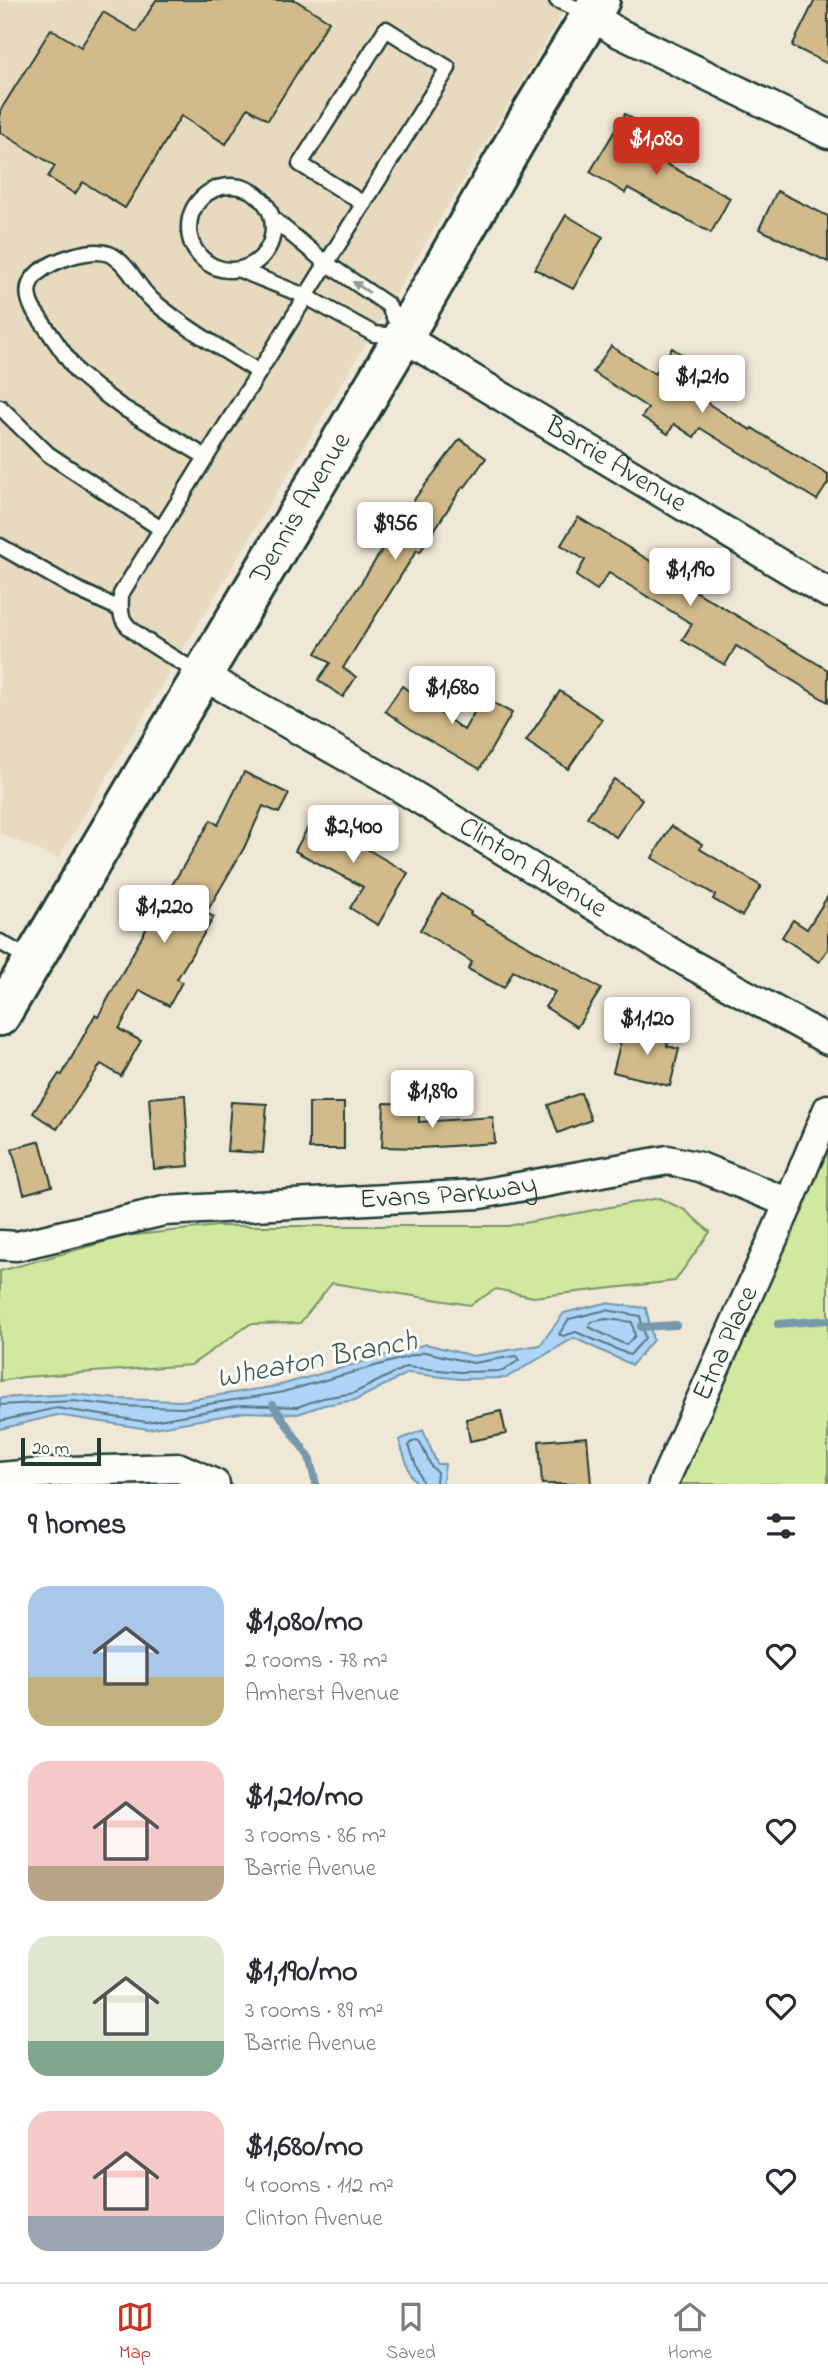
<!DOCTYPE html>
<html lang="en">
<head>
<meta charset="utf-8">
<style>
  :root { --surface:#fff; --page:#f7f7f7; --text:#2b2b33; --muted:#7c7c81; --line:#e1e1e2; --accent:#c8321e }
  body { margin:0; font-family:"Indie Flower",sans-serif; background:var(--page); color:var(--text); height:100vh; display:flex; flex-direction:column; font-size:26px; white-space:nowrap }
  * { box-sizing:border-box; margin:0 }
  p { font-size:23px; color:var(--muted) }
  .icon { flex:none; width:38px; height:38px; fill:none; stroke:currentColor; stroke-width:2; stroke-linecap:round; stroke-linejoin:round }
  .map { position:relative; height:1484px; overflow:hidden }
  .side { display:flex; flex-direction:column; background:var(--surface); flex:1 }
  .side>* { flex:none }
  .scale { position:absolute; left:21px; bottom:18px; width:80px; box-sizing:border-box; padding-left:7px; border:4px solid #1f3d34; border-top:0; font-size:19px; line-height:24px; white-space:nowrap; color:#1f3d34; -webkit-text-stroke:5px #fdfcf7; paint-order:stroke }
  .price { position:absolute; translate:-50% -60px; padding:0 16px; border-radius:7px; background:#fff; color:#222; font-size:23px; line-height:46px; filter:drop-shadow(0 2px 4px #0008) }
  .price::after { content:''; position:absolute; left:50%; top:42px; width:21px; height:16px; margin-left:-10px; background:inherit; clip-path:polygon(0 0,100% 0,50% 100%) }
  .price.selected { background:var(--accent); color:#fff }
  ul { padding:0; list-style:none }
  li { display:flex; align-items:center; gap:21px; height:175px; padding:0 28px }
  li span { display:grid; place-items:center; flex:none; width:196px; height:140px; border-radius:21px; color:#555 }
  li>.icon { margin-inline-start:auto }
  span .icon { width:84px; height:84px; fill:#fffc; stroke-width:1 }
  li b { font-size:30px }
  h2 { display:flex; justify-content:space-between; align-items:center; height:84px; padding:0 28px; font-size:30px }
  .menu { display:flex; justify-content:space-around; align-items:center; height:98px; border-top:2px solid var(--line); background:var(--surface); font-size:19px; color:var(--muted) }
  .menu a { display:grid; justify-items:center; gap:4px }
  .menu .selected { color:var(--accent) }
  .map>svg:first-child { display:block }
  .built { fill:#e7dabf }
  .green { fill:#d0e99e; stroke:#789369; stroke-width:2 }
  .water { fill:#aed4f8; stroke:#7598aa; stroke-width:2 }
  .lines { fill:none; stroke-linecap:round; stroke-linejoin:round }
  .shore { stroke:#587982; stroke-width:2 }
  .stream { stroke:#7598aa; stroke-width:8 }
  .building { fill:#d3ba8a; stroke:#1f3d34; stroke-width:2 }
  .lane-casing { stroke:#1f3d34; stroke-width:19 }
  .street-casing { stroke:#1f3d34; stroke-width:33 }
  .secondary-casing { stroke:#1f3d34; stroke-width:44 }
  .lane { stroke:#fdfcf7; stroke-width:14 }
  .street { stroke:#fdfcf7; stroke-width:28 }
  .secondary { stroke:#fdfcf7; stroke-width:38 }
  .oneway { fill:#8e9c96 }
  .labels { text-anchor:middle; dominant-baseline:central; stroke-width:6; stroke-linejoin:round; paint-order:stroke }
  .street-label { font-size:28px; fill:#1f3d34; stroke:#fdfcf7 }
  .water-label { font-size:30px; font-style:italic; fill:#3c5b5b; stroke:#fdfcf7 }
</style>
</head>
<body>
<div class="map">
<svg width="828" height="1484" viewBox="0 0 828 1484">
  <rect width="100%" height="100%" fill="#f0e8d6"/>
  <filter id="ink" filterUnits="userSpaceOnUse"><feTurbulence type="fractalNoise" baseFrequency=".0143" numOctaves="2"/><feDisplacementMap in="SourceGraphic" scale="14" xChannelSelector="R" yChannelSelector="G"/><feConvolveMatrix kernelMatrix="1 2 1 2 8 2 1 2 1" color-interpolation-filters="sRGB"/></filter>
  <g filter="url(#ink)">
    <polygon class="built" points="0,0 571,0 58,859 0,833"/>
    <g class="green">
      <polygon points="828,1147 828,1484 679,1484"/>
      <polygon points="659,1198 685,1210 710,1232 675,1281 533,1297 496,1289 470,1305 332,1283 300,1323 250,1324 191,1365 24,1377 0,1381 0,1271 126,1236 217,1226 508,1226"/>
    </g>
    <g class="water">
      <polygon points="605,1303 646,1308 653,1340 632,1365 574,1338 506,1378 460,1379 408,1373 356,1400 324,1405 298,1414 245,1412 148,1429 57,1415 0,1429 0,1398 73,1394 117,1399 182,1401 277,1386 426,1344 473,1356 540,1345 564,1313"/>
      <polygon points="423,1430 437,1464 445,1464 443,1482 440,1484 418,1484 411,1476 399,1440"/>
    </g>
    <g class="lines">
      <g class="shore">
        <polygon points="606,1310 640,1316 645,1338 630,1355 576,1332 563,1336 559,1334 569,1319"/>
        <polygon points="606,1319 632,1322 635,1336 626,1345 589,1327 591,1322"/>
        <polyline points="0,1405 73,1401 116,1406 183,1408 279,1393 425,1352 473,1363 516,1356 519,1360 503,1371 460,1372 406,1367 354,1393 323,1398 297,1407 242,1405 147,1422 56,1408 0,1421"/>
        <polyline points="423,1484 409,1446 410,1443 417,1440 420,1442 431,1466 437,1472 436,1484"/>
      </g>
      <g class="stream">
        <polyline points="778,1324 828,1320"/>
        <polyline points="641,1327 676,1325"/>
        <polyline points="273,1405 309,1457 316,1484"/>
      </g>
    </g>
    <g class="building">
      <polygon points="156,0 295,0 329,21 268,120 248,108 226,144 181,116 125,208 83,182 75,194 48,177 55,166 0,132 0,111 51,29 81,47 103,12 137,32"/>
      <polygon points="815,0 828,0 828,64 792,46"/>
      <polygon points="625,114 659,135 648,154 730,198 711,233 628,188 625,193 590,172"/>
      <polygon points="777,191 828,216 828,262 759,229"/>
      <polygon points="566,215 603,237 573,289 535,269"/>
      <polygon points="611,346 655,374 672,348 699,366 684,388 740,424 751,430 752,428 828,475 828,483 817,500 700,428 694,437 674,424 668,434 642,417 648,408 593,372"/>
      <polygon points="460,439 486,458 465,487 463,486 420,552 417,550 343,668 356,677 343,697 318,680 330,663 316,653 416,497"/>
      <polygon points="578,517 688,584 687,586 828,670 828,702 736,646 725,665 682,640 692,624 609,573 597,590 576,576 585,560 561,545"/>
      <polygon points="402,686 464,730 483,697 512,713 480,769 415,732 385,711"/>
      <polygon points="560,691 602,719 568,769 526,741"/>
      <polygon points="244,772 289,794 279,813 263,806 244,848 206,913 214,917 177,979 182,982 169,1006 140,990 119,1029 141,1041 121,1076 101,1064 57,1129 33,1113 59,1074 62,1075 95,1015 98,1017 151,920 211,820 218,825"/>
      <polygon points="614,779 642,799 616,837 587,817"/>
      <polygon points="316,812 364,838 360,845 408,873 378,925 350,908 363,887 295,851"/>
      <polygon points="671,826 702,844 700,849 761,886 742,916 713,899 715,895 652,858"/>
      <polygon points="442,894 471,912 470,914 557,962 601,989 577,1027 545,1007 555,992 513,971 504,988 468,969 472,962 420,930"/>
      <polygon points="828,896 828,949 819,962 782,937 793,920 807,929"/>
      <polygon points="644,1028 670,1034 667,1046 679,1049 670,1086 613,1072 623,1033 641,1037"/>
      <polygon points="581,1093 591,1120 558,1133 548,1105"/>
      <polygon points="185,1095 189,1166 154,1169 149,1098"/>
      <polygon points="231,1102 267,1104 263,1153 227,1151"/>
      <rect x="309" y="1103" width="35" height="46"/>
      <polygon points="384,1103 419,1104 419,1122 493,1117 495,1143 421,1148 382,1147"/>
      <polygon points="40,1141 52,1186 24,1194 12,1149"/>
      <polygon points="501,1411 506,1434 470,1441 466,1419"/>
      <polygon points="587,1437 591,1484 542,1484 539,1441"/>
    </g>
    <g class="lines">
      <g class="lane-casing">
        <g id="lane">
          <polyline points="557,0 590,14"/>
          <circle cx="231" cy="228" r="42"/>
          <polyline points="273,219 326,263 388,305 401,332"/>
          <polyline points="240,270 305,296 374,334 398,336"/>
          <polyline points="0,407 48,454 161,529"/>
          <path d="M206,457L120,406L95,387L77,372L33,309C26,295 26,283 39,272C54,260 91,247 109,254C128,262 137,287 152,300C185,328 222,349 259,372"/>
          <polyline points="0,546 74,588 120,609"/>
          <path d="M202,675C185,664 132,636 124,621C119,613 121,603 121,594C229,418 340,244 448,68L386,29L300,164L364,204"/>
          <polyline points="0,942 31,960"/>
        </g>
      </g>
      <g class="street-casing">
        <g id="street">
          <polyline points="591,15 617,32 828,134"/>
          <path id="s1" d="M403,337L828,593"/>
          <path id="s2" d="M202,675L388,780L685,961L828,1040"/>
          <path id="s3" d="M0,1245L17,1246L164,1211L480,1194L668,1160L700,1167L789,1203"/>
          <polyline points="0,1477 67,1471 180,1468 215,1484"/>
          <path id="s4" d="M663,1484L789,1203L828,1109"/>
        </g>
      </g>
      <g class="secondary-casing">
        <g id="secondary">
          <path id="s5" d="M0,1016L403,337L534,109L600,0"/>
        </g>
      </g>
      <use href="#lane" class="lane"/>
      <use href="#street" class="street"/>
      <use href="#secondary" class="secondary"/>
    </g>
    <defs><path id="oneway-solid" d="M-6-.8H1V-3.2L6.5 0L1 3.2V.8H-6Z" transform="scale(1.75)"/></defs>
    <use class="oneway" href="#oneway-solid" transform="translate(361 287) rotate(-146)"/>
  </g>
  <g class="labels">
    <g class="street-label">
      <text stroke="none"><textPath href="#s1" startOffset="248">Barrie Avenue</textPath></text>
      <text stroke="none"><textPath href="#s5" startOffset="590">Dennis Avenue</textPath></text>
      <text stroke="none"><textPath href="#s2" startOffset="383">Clinton Avenue</textPath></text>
      <text stroke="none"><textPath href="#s3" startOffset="453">Evans Parkway</textPath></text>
      <text stroke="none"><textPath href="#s4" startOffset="154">Etna Place</textPath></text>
    </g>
    <g class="water-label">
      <text transform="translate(317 1361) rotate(-11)">Wheaton Branch</text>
    </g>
  </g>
</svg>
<div class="scale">20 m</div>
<b class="price selected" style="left:656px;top:177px">$1,080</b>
<b class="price" style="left:702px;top:415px">$1,210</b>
<b class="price" style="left:395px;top:562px">$956</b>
<b class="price" style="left:690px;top:608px">$1,190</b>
<b class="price" style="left:452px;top:726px">$1,680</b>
<b class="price" style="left:353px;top:865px">$2,400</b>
<b class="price" style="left:164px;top:945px">$1,220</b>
<b class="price" style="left:647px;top:1057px">$1,120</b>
<b class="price" style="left:432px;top:1130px">$1,890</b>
</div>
<section class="side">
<h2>9 homes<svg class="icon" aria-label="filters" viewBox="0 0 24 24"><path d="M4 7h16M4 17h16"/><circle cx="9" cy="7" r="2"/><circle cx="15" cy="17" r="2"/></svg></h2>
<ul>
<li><span style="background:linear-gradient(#a9c7e8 65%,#c2b280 0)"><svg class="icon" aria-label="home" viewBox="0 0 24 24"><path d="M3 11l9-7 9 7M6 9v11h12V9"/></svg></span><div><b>$1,080/mo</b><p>2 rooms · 78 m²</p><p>Amherst Avenue</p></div><svg class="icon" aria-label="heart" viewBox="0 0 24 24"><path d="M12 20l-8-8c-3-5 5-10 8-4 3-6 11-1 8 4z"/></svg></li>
<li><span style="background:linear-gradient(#f6c9c9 75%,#b9a48a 0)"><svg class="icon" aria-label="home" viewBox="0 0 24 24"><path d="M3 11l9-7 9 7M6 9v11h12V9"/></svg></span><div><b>$1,210/mo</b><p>3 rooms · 86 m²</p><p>Barrie Avenue</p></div><svg class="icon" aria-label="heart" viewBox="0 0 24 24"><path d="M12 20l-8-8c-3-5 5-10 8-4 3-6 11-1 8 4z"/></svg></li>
<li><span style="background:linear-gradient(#dfe7d0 75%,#7fa58c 0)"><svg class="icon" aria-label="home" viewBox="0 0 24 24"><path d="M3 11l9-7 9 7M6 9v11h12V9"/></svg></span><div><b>$1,190/mo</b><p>3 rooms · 89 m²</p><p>Barrie Avenue</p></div><svg class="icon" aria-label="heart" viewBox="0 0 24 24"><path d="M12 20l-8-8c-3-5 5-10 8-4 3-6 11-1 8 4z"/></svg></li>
<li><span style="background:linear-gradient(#f6c9c9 75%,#9aa5b1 0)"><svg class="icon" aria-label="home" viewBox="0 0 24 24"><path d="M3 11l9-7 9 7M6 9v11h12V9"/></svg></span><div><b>$1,680/mo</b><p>4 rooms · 112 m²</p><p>Clinton Avenue</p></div><svg class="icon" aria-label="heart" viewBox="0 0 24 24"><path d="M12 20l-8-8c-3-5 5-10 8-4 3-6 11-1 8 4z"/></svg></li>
</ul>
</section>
<nav class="menu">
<a class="selected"><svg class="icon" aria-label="map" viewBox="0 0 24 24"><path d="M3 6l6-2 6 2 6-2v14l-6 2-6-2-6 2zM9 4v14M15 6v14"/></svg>Map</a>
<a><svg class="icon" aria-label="saved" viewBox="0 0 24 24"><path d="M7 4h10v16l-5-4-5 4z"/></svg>Saved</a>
<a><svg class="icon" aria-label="home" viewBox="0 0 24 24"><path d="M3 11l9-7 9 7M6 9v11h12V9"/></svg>Home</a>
</nav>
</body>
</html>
